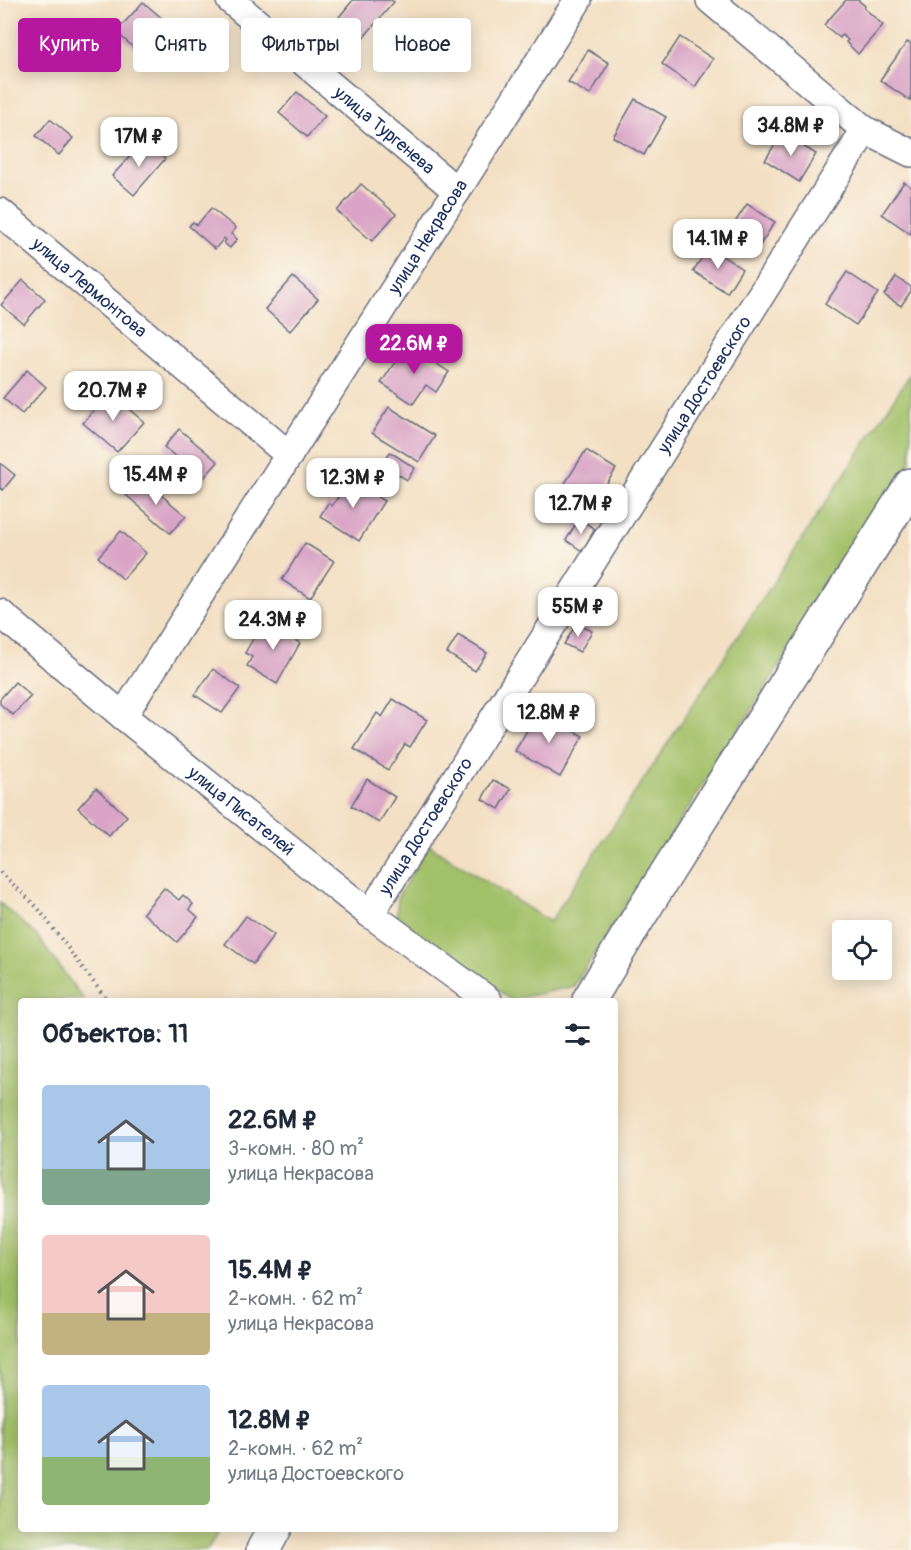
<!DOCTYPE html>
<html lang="ru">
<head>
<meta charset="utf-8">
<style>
  :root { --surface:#fff; --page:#f6f6f7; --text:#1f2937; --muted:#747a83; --accent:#b5179e }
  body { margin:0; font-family:Pangolin,sans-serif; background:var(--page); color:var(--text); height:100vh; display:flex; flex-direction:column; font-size:22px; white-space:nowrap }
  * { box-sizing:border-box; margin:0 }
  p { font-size:20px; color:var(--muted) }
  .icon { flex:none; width:33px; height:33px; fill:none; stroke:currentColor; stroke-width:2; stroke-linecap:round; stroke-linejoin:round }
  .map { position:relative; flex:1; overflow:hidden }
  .side { position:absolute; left:18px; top:998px; width:600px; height:534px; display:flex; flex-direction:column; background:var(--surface); border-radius:6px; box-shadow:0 3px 15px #0003 }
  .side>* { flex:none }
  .banner { position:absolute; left:18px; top:18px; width:600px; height:54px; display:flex; gap:12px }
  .controls { position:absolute; left:832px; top:920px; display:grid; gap:12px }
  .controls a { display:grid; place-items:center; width:60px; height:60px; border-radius:6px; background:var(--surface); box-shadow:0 3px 15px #0003; font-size:30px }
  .price { position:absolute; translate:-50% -51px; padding:0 14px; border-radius:12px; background:#fff; color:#222; font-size:20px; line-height:39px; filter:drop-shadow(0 2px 3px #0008) }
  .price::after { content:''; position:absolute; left:50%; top:36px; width:18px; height:14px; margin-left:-9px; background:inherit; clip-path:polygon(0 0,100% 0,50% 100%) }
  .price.on { background:var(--accent); color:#fff }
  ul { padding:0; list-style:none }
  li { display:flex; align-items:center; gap:18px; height:150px; padding:0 24px }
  li span { display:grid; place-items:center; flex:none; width:168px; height:120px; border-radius:6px; color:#555 }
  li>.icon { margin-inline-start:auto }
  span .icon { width:72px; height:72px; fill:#fffc; stroke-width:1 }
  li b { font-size:26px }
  h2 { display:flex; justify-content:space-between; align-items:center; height:72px; padding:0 24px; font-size:26px }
  .chip { padding:0 21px; border-radius:6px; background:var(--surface); box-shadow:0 3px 15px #0003; font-size:21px; line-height:54px }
  .chip.on { background:var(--accent); color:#fff }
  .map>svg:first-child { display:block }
  .green { fill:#a2c067; stroke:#5e7862; stroke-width:1.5 }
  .building { fill:#d9a4c6 }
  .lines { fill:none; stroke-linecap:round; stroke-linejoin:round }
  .minor-casing { stroke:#676d81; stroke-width:30 }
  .tertiary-casing { stroke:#676d81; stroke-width:36 }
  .path { stroke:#676d81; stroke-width:4; stroke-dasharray:1.5 4.5; stroke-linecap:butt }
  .minor { stroke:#fff; stroke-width:27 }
  .tertiary { stroke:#fff; stroke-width:33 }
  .labels { text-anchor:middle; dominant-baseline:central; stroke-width:6; stroke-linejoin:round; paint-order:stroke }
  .street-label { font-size:18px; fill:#1b2f5e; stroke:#fbf7ec }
</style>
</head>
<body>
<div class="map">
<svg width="911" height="1550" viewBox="0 0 911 1550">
  <rect width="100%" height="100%" fill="#fbf7ec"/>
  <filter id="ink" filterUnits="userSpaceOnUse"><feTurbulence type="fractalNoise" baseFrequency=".0167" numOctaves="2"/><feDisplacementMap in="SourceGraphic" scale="12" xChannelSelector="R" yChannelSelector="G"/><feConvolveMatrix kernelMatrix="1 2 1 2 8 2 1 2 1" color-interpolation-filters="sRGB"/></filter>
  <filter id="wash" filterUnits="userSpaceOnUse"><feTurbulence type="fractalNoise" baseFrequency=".008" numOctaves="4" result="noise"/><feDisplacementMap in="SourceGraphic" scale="24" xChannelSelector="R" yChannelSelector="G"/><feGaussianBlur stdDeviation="1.35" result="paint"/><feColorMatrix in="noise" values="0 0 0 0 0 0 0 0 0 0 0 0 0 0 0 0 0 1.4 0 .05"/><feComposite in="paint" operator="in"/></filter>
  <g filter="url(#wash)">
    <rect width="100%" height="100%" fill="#f3dfc2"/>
    <g class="green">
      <polygon points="911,373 911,461 574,986 511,1000 396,920 398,896 429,845 550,922"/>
      <polygon points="0,903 37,936 84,1000 21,1000 21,1528 220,1529 207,1550 0,1550"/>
    </g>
    <g id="blocks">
      <g class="building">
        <polygon points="353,0 391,0 394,2 363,38 339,17"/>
        <polygon points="846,0 858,0 865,6 864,8 883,25 858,54 846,42 848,40 842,35 840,38 824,25"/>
        <polygon points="143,2 177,31 150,62 116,32"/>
        <polygon points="680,37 713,59 695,87 662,64"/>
        <polygon points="907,42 911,44 911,101 880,80"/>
        <polygon points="588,50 609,63 590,95 568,82"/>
        <polygon points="297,92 325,116 307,137 279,113"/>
        <polygon points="635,99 666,117 644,155 613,137"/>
        <polygon points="50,119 73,138 59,155 36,136"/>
        <polygon points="782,133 816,154 799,182 765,160"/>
        <polygon points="144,141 165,159 134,195 112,176"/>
        <polygon points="904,182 911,187 911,234 882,214"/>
        <polygon points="361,184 396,214 372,241 337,211"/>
        <polygon points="747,204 775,222 758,248 730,230"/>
        <polygon points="211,208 236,228 231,234 237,239 230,248 224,243 226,240 224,238 215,249 189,226 193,222 197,225"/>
        <polygon points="709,247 742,269 727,293 693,271"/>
        <polygon points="847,272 878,293 856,325 825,304"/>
        <polygon points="293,277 318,299 290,331 265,309"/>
        <polygon points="896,277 911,287 911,291 901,306 884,295"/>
        <polygon points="23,280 45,299 24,324 1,305"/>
        <polygon points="407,344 449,372 436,392 426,385 413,404 381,383"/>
        <polygon points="27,370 46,387 22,414 3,398"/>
        <polygon points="109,392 144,422 117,452 83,423"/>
        <polygon points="389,407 435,436 419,462 372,433"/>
        <polygon points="179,429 218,462 203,479 164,447"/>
        <polygon points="586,450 616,469 592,507 562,488"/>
        <polygon points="390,452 415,468 407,480 382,464"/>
        <polygon points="0,463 15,475 3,490 0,488"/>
        <polygon points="346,476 384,501 359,541 320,516 328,503 332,506 339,496 335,494"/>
        <polygon points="141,478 186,516 170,533 126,495"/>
        <polygon points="579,519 595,529 582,551 566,540"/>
        <polygon points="121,531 146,553 123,579 98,557"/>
        <polygon points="305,543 334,561 310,598 282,580"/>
        <polygon points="274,617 296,630 291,638 300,643 277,684 247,666 252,657 245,653 257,632 264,636"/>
        <polygon points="577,623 592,631 580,652 564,644"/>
        <polygon points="458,635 487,653 475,671 447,653"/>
        <polygon points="213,669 240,688 222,713 195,695"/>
        <polygon points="15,682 31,696 13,715 0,704 0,699"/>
        <polygon points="393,699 427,720 410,747 405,744 388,770 354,749 377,713 382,717"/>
        <polygon points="539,710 583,736 560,777 515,751"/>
        <polygon points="367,779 395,797 379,823 351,806"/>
        <polygon points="493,780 511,789 499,809 482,799"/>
        <polygon points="96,788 127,816 109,836 78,808"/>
        <polygon points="164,888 179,900 183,895 193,904 189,909 198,917 177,942 143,913"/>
        <polygon points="246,916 274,935 253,964 225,944"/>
      </g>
    </g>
  </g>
  <g filter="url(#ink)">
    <use href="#blocks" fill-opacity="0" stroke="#676d81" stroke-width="1.5"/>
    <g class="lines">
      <g class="minor-casing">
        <g id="minor">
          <path id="s1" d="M230,0L457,191"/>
          <polyline points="710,0 865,130 911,153"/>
          <path id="s2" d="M0,212L289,455"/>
          <path id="s3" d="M0,613L123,716L370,914L488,1000"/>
          <path id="s4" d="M123,716L578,0"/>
          <path id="s5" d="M370,914L865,130"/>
        </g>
      </g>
      <g class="tertiary-casing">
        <g id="tertiary">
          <polyline points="589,1000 639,917 911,485"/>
          <polyline points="263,1550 275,1528"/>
        </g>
      </g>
      <polyline class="path" points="0,872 37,907 107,1000"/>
      <use href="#minor" class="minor"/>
      <use href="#tertiary" class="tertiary"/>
    </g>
  </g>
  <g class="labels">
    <g class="street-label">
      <text stroke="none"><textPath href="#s1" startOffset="202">улица Тургенева</textPath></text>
      <text stroke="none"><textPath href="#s4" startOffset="568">улица Некрасова</textPath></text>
      <text stroke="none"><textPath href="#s2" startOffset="117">улица Лермонтова</textPath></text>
      <text stroke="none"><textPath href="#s5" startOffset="626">улица Достоевского</textPath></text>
      <text stroke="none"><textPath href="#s3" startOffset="312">улица Писателей</textPath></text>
      <text stroke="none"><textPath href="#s5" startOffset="104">улица Достоевского</textPath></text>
    </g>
  </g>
</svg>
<div class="controls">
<a><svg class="icon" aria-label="locate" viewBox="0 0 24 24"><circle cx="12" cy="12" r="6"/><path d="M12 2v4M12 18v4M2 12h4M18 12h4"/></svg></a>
</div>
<b class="price" style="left:791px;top:157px">34.8M ₽</b>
<b class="price" style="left:139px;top:168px">17M ₽</b>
<b class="price" style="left:718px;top:270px">14.1M ₽</b>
<b class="price on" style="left:414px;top:375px">22.6M ₽</b>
<b class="price" style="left:113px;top:422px">20.7M ₽</b>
<b class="price" style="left:156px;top:506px">15.4M ₽</b>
<b class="price" style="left:353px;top:509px">12.3M ₽</b>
<b class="price" style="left:581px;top:535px">12.7M ₽</b>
<b class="price" style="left:578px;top:638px">55M ₽</b>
<b class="price" style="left:273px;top:651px">24.3M ₽</b>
<b class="price" style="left:549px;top:744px">12.8M ₽</b>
<div class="banner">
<a class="chip on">Купить</a>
<a class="chip">Снять</a>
<a class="chip">Фильтры</a>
<a class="chip">Новое</a>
</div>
<section class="side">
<h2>Объектов: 11<svg class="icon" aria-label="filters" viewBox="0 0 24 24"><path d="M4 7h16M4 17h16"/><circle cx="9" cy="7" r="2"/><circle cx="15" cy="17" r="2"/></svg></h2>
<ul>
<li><span style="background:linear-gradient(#a9c7e8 70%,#7fa58c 0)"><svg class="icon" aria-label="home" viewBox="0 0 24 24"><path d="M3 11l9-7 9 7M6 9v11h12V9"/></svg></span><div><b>22.6M ₽</b><p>3-комн. · 80 m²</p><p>улица Некрасова</p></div></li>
<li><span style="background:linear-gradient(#f6c9c9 65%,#c2b280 0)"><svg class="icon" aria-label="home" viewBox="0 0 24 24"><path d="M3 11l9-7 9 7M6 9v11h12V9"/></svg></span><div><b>15.4M ₽</b><p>2-комн. · 62 m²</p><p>улица Некрасова</p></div></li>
<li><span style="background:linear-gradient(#a9c7e8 60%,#8fb573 0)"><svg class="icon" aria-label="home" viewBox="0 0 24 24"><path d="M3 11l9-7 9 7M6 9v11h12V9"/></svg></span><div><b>12.8M ₽</b><p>2-комн. · 62 m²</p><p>улица Достоевского</p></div></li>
</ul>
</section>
</div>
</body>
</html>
